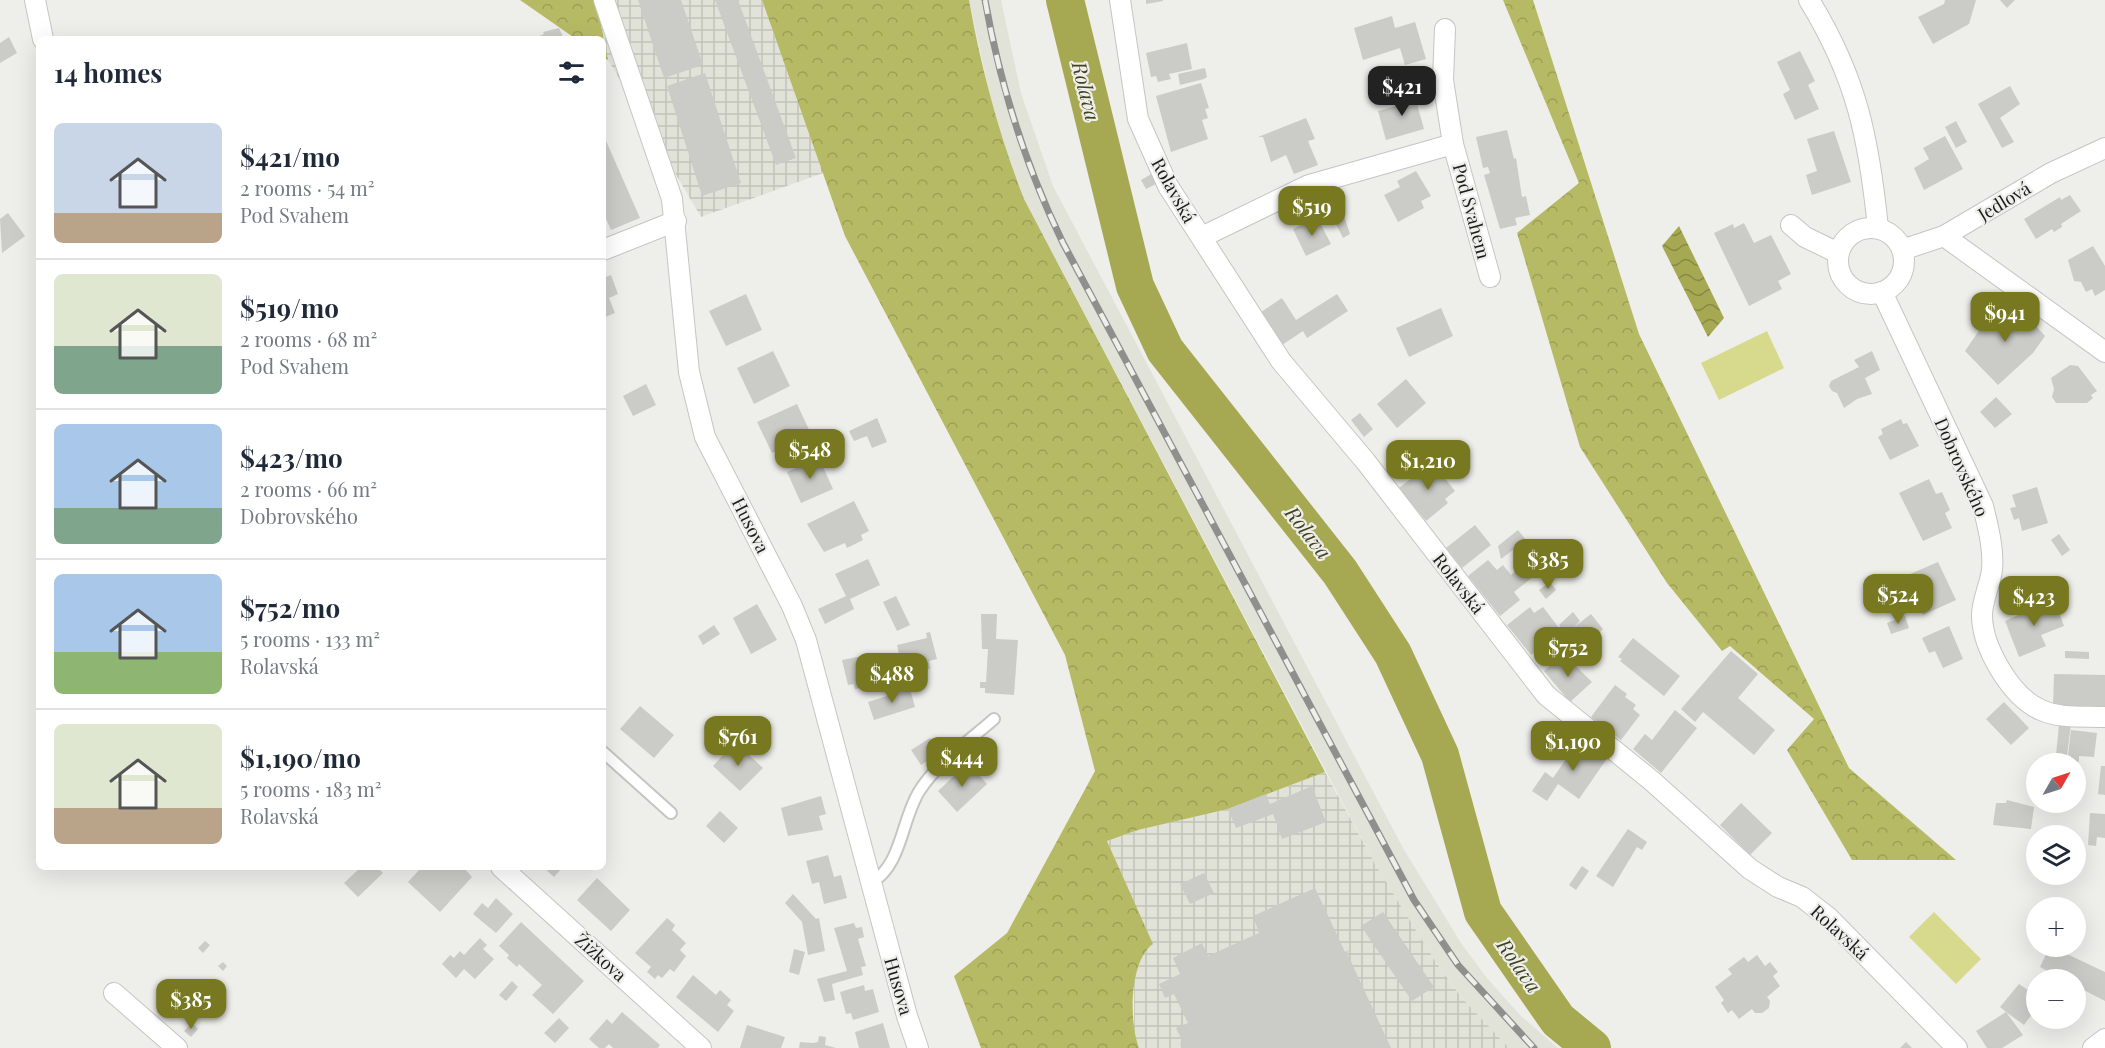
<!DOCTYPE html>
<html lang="en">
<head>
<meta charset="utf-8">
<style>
  :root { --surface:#fff; --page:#f6f6f7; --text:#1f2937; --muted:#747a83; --line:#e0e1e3; --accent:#77781f }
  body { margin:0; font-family:"Playfair Display",serif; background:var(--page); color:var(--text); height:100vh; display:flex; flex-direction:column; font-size:22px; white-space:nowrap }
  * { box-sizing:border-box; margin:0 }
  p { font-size:20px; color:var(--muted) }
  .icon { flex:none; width:33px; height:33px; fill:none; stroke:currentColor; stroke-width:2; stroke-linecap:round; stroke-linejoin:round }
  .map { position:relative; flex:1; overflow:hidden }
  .panel { position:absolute; left:36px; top:36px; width:570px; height:834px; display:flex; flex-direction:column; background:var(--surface); border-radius:9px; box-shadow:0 6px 24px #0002 }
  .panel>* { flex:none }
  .needle { width:39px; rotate:51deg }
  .tools { position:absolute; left:2026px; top:753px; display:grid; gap:12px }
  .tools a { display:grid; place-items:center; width:60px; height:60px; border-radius:50%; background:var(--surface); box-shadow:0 6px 24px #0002; font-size:30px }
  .price { position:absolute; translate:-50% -51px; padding:0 14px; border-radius:12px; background:var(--accent); color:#fff; font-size:20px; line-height:39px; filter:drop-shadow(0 2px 3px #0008) }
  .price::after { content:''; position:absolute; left:50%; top:36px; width:18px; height:14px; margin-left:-9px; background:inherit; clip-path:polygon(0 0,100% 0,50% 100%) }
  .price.on { background:#222; color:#fff }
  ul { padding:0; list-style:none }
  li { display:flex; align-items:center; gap:18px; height:150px; padding:0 18px }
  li+li { border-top:2px solid var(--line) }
  li span { display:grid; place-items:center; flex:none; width:168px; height:120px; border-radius:9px; color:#555 }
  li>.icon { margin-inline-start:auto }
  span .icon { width:72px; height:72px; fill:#fffc; stroke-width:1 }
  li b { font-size:26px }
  h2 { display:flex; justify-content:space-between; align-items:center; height:72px; padding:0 18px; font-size:26px }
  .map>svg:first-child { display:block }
  .built { fill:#e2e3d8 }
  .industrial { fill:url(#industrial-grid) }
  .forest { fill:url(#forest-crowns) }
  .park { fill:#d7da8c }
  .water { fill:url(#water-waves) }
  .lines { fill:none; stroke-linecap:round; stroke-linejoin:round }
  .river { stroke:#a6a952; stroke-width:38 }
  .building { fill:#cbcbc7 }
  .lane-casing { stroke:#c5c6c2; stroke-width:14 }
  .street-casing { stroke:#c5c6c2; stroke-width:22 }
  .lane { stroke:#fff; stroke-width:10 }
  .street { stroke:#fff; stroke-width:20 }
  .rail-casing { stroke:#8f908d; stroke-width:7 }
  .rail { stroke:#eeefeb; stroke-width:4.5; stroke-dasharray:14; stroke-linecap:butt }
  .labels { text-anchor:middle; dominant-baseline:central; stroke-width:4.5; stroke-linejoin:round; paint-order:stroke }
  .street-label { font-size:18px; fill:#1b1c1a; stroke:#eeefeb }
  .water-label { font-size:20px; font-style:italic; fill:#41421d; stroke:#eeefeb }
</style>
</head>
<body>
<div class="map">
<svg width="2105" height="1048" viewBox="0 0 2105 1048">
  <defs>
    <pattern id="industrial-grid" width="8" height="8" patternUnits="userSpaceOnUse" patternTransform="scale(1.5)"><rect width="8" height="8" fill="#e2e3d8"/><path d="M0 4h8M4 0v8" fill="none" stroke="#c1c2b9"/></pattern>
    <pattern id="forest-crowns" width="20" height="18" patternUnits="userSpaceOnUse" patternTransform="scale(1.5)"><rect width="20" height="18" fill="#b7ba64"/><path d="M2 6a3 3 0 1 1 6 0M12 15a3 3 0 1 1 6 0" fill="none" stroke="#9d9f56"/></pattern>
    <pattern id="water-waves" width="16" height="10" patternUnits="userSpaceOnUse" patternTransform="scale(1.5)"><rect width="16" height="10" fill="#a6a952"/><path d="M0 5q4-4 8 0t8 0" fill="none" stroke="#868943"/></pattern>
  </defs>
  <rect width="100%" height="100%" fill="#eeefeb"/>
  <polygon class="built" points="969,0 1001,0 1021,93 1053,186 1403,848 1461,943 1486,977 1520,1015 1558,1048 1509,1048 1498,1037 1461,997 1435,961 1375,864 1024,199 1005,151 991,101"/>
  <g class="industrial">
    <polygon points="596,0 762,0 823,173 701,217 608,60"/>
    <polygon points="1325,772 1375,864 1435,961 1461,997 1509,1048 1139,1048 1134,1035 1134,977 1145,949 1152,943 1107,841 1138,830 1228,809"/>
  </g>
  <g class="forest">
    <polygon points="520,0 596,0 608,60 603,57 603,39 576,39"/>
    <path d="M762,0H969C981,68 999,135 1024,199L1325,772L1228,809L1138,830L1107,841L1153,944C1129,961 1129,1022 1139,1048H981L954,976L1007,933L1095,771L1065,655L845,236Z"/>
    <polygon points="1503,0 1533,0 1639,334 1849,768 1956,860 1852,860 1787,750 1814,719 1730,646 1722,651 1667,583 1580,447 1517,233 1579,183"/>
  </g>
  <g class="park">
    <polygon points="1767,331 1784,368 1719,400 1701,363"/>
    <polygon points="1934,912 1981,959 1956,984 1909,937"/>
  </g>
  <polygon class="water" points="1679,226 1724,318 1708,337 1662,246"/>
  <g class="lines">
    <polyline class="river" points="1065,0 1135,286 1165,350 1340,572 1393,654 1440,755 1483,912 1558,1020 1592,1048"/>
  </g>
  <g class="building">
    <polygon points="638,0 681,0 703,65 664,78"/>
    <polygon points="715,0 738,0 796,158 776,165"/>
    <polygon points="1146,0 1163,0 1163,1 1146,4"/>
    <polygon points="1945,0 1976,0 1969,24 1933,44 1918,17 1944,4"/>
    <polygon points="2000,0 2015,0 2007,8"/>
    <polygon points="1392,16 1395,28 1415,22 1426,59 1405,65 1400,48 1363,60 1354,28"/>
    <polygon points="559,28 564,39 532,39 544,34 543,32"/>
    <polygon points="9,37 17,53 0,63 0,43"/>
    <polygon points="1187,43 1192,69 1169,74 1171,79 1158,82 1156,76 1151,77 1146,53"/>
    <polygon points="1800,51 1815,81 1808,85 1819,109 1795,120 1783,94 1790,90 1777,62"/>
    <polygon points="1205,68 1207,77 1204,79 1180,85 1178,74"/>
    <polygon points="705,73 741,183 702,196 667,86"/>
    <polygon points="1201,83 1209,108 1205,109 1208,118 1202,120 1208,139 1171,152 1156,96"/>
    <polygon points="2010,86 2020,104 2000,118 2014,142 2002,148 1978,104"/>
    <polygon points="1413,90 1424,129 1386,140 1378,111 1396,106 1393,95"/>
    <polygon points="1306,118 1315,139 1308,141 1318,165 1294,174 1286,155 1271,162 1263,137 1258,137"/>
    <polygon points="1956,121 1967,142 1956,148 1945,127"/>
    <polygon points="1507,130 1514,159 1516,158 1522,197 1526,196 1530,215 1515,218 1517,225 1500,229 1484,175 1490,173 1488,167 1483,168 1476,137"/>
    <polygon points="1834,131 1851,182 1812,195 1806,175 1817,171 1807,139"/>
    <polygon points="603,134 640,218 611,230 603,212"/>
    <polygon points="1945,136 1963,169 1924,190 1914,168 1929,159 1923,148"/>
    <polygon points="1416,171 1431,196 1421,201 1424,208 1398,222 1384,195 1400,187 1397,181"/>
    <polygon points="1153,173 1158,183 1146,189 1141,180"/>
    <polygon points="2070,195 2081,211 2061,224 2062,227 2054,232 2052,229 2036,239 2024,219 2060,197 2061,200"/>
    <polygon points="1338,198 1350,234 1343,238 1326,204"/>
    <polygon points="8,213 25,236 2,253 0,219"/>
    <polygon points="1317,217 1331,244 1306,256 1293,229"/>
    <polygon points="1744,223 1754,243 1771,235 1791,274 1778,281 1782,289 1749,306 1714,233 1733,224 1734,228"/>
    <polygon points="2093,246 2105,266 2105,290 2095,296 2092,289 2086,292 2081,282 2074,281 2068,260"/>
    <polygon points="611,275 618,294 609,298 615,313 603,318 603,278"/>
    <polygon points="746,294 762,330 726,346 709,311"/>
    <polygon points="1337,294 1348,311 1307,338 1303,331 1282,345 1261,312 1282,298 1296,320"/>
    <polygon points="2011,304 2030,319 2045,336 2033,353 1998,385 1965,351 1982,326"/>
    <polygon points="1441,308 1453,336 1409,357 1396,328"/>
    <polygon points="773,351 790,386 754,404 737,368"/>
    <polygon points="1872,351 1880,370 1865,378 1872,394 1857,399 1844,408 1837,393 1832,391 1829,386 1831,381 1859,367 1854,360"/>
    <polygon points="2070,365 2078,366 2097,391 2091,395 2093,398 2087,403 2056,403 2052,397 2054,389 2051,378"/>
    <polygon points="1406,379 1426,403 1397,428 1377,404"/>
    <polygon points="646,384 656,405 633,416 623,396"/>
    <polygon points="1996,397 2012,414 1995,428 1980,412"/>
    <polygon points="797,404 811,434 772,453 757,422"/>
    <polygon points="1360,413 1373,429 1364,437 1351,420"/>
    <polygon points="877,418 887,442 872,448 867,436 854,441 849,431"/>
    <polygon points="1901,419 1903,424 1907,423 1919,446 1890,460 1878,437 1883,434 1881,429"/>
    <polygon points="819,458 833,489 801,503 787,472"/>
    <polygon points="1432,462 1455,491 1445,499 1448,503 1426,521 1399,488"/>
    <polygon points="1929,479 1936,494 1942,492 1950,510 1945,513 1952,528 1923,541 1899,493"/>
    <polygon points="2037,487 2048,523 2022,531 2019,518 2014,520 2010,508 2016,507 2012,495"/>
    <polygon points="854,501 869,531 861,535 863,540 847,548 845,543 824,552 807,524"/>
    <polygon points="1475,525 1491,545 1462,568 1446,548"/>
    <polygon points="1518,530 1526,540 1501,559 1498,546"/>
    <polygon points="2059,534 2070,550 2062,556 2051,540"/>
    <polygon points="1538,553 1548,565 1514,592 1520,600 1500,616 1468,576 1488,560 1497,570 1503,565 1511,575"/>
    <polygon points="868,559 880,585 850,599 854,609 825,624 818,609 846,596 835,574"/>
    <polygon points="1938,562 1956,600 1923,615 1914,596 1910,597 1906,588 1913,585 1908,575"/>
    <polygon points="1550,582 1556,590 1546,599 1539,590"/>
    <polygon points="896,596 910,625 897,631 883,602"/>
    <polygon points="2054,599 2064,626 2041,635 2046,646 2019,657 2005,621"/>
    <polygon points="757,604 777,640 751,654 733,618"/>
    <polygon points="1530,607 1534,613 1543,607 1559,628 1551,634 1553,637 1531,655 1507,625"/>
    <polygon points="1573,612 1580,621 1573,628 1591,614 1603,629 1593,638 1587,630 1565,648 1558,640 1566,633 1559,625"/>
    <polygon points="981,614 997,614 996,639 1018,640 1014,695 985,693 985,688 980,688 980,682 986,682 988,649 982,649"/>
    <polygon points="1905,616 1909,628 1891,634 1887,623"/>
    <polygon points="714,625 720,634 703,645 698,636"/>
    <polygon points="1949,626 1963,659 1943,668 1935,651 1929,653 1922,638"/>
    <polygon points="930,632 937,659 929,661 930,669 903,673 897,645 927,638 926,633"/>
    <polygon points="1633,638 1680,676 1664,696 1620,661 1622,659 1618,657"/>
    <polygon points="1731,651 1758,674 1738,698 1775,730 1754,755 1703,712 1695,722 1681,709"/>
    <polygon points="2065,651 2089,652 2089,659 2065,658"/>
    <polygon points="1564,654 1592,682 1570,702 1544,671"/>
    <polygon points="867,655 873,679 869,680 870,686 855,689 854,684 848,685 842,660"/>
    <polygon points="2054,674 2105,675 2105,707 2053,705"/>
    <polygon points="1615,685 1627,694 1625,697 1636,705 1633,709 1640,715 1621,740 1591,717"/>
    <polygon points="910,689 915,707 874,720 868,702"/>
    <polygon points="2004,702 2029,728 2011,745 1986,719"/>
    <polygon points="640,706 674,735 654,758 620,729"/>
    <polygon points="1675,710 1697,728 1661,773 1633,749 1645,734 1652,740"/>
    <polygon points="2059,724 2071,725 2067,755 2056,755"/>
    <polygon points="2071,730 2097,733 2094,757 2079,756 2079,762 2071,762 2071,756 2068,755"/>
    <polygon points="930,738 940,753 921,765 911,750"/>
    <polygon points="1579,740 1608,757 1579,799 1558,784 1547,801 1532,791 1545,772 1553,778"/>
    <polygon points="735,742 763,768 740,791 713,766"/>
    <polygon points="968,763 987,784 957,812 938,791"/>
    <polygon points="2101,766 2105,766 2105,795 2098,794"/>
    <polygon points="1312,786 1326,822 1282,839 1273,814 1236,828 1228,809 1266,794 1270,804"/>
    <polygon points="821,796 826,814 819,816 823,830 788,836 781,808"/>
    <polygon points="2007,800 2034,807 2031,829 1993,825 1996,803 2006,803"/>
    <polygon points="1741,803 1772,833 1750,855 1720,825"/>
    <polygon points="720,811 738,828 724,843 706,826"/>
    <polygon points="2090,813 2105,814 2105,838 2097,837 2096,846 2088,845"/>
    <polygon points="1628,829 1647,842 1642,850 1637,847 1613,887 1596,876"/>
    <polygon points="828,855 834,877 841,875 847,898 824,904 819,882 812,884 806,861"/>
    <polygon points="1582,866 1589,871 1576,890 1569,885"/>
    <polygon points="361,867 377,867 383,873 358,897 344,883"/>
    <polygon points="422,867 463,867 472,877 440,912 408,882"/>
    <polygon points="543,867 563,867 554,877"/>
    <polygon points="1204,873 1214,893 1190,904 1180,884"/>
    <polygon points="597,878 630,910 611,931 577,900"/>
    <polygon points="1315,888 1345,952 1349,950 1347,953 1391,1048 1182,1048 1180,1043 1183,1042 1176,1028 1188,1023 1174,994 1165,998 1159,984 1180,974 1173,958 1202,943 1208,956 1259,933 1253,916"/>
    <polygon points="793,894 816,919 819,918 825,951 808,955 802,922 785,903"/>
    <polygon points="496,898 513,914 496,933 473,914 482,903 488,908"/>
    <polygon points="2035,911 2037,912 2037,929 2032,927"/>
    <polygon points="1383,912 1434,987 1412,1001 1361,926"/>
    <polygon points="667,918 675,925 672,930 686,943 680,950 686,956 674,972 670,969 662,978 658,975 655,979 647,972 651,967 635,953"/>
    <polygon points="521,922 584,981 553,1014 532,995 542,985 519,964 517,967 507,958 509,955 499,946"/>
    <polygon points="854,923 856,928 862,927 864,937 858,939 866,966 861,967 863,975 832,984 835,1000 824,1002 817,979 847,971 834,928"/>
    <polygon points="480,938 487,945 483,949 494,959 475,979 464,969 456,978 442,964 450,955 454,958 460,951 464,955"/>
    <polygon points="205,941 210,945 203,953 198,948"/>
    <polygon points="2050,946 2105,972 2105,1001 2076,986 2076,980 2064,980 2040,967"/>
    <polygon points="794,949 805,952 799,975 789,972"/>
    <polygon points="1757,955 1765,966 1770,962 1778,972 1773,976 1780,986 1767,997 1770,1001 1769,1008 1762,1013 1755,1013 1752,1009 1739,1019 1732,1010 1728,1013 1721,1003 1724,1000 1715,987 1732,974 1728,969 1744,957 1748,962"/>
    <polygon points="223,962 227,966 223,971 218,966"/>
    <polygon points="693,975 716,995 720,990 731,1000 727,1005 734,1011 718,1032 676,997"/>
    <polygon points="512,981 518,987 506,1001 499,995"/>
    <polygon points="2019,984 2037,996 2037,1007 2024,1025 2006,1012 2023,1035 2002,1048 1987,1048 1976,1031 2006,1012 2000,1007"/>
    <polygon points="864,985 865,991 873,989 879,1012 853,1020 851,1013 846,1014 840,992"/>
    <polygon points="622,1012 660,1045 658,1048 613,1048 609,1044 605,1048 599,1048 589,1039 607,1019 612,1024"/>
    <polygon points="559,1018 569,1028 555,1043 544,1033"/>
    <polygon points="192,1023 198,1029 191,1037 184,1031"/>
    <polygon points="883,1023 890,1048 859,1048 855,1032"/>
    <polygon points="747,1025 785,1037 781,1048 740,1048"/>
    <polygon points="819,1036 826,1037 825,1045 836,1048 799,1048 800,1042 813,1043 818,1042"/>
    <polygon points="1906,1042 1912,1048 1900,1048"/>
  </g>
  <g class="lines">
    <g class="lane-casing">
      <g id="lane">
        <polyline points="603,752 671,813"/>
        <path d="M871,883C903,864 901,819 920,790C938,762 969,741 994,719"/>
      </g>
    </g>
    <g class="street-casing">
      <g id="street">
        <polyline points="35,0 43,39"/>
        <polyline points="604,0 672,199 689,372 705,437 792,606 806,640 907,1016 918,1048"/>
        <polyline points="1120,0 1138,119 1168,186 1281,361 1366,462 1546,695 1652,781 1750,869 1778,887 1802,897 1829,918 1957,1048"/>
        <path d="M1809,0C1857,78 1869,139 1878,228"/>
        <polyline points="1445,29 1443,80 1453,144"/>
        <polyline points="1791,225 1805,237 1838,253"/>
        <circle cx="1871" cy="261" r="33"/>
        <polyline points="1944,236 2105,352"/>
        <polyline points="1202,237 1309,185 1453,144 1490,277"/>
        <polyline points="603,250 676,221"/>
        <polyline points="1902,250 1944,236 2051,173 2105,148"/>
        <path d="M1882,292L1983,506C1988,527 1994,549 1992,570C1990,585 1982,601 1982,615C1982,647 2011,697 2041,710C2061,719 2084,716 2105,717"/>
        <polyline points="501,867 701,1048"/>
        <polyline points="114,993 177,1048"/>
        <polyline points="2093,1048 2105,1039"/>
      </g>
    </g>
    <use href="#lane" class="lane"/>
    <use href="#street" class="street"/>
    <g class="rail-casing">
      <path id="rail" d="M985,0C1000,85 1025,165 1063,243L1414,900L1458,965L1534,1048"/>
    </g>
    <use href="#rail" class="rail"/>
  </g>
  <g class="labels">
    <g class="street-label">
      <text transform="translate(1174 190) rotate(61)">Rolavská</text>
      <text transform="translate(2004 201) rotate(-31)">Jedlová</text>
      <text transform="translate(1472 211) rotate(75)">Pod Svahem</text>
      <text transform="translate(1962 467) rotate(66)">Dobrovského</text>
      <text transform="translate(751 525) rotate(63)">Husova</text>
      <text transform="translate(1459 583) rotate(52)">Rolavská</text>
      <text transform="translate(1840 932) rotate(43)">Rolavská</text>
      <text transform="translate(601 957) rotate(42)">Žižkova</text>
      <text transform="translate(899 986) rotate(74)">Husova</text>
    </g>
    <g class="water-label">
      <text transform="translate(1087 91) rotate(76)">Rolava</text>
      <text transform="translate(1309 532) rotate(52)">Rolava</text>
      <text transform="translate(1520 965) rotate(55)">Rolava</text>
    </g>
  </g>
</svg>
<div class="tools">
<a><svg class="needle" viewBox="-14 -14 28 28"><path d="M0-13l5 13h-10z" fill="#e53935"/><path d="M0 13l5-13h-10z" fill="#747a83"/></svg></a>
<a><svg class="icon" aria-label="layers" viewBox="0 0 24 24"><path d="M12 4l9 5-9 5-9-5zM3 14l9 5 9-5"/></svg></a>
<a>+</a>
<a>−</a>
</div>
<b class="price on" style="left:1402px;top:117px">$421</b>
<b class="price" style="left:1312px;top:237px">$519</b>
<b class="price" style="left:2005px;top:343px">$941</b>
<b class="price" style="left:810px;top:480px">$548</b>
<b class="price" style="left:1428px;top:491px">$1,210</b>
<b class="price" style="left:1548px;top:590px">$385</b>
<b class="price" style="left:1898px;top:625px">$524</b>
<b class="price" style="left:2034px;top:627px">$423</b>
<b class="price" style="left:1568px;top:678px">$752</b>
<b class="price" style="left:892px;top:704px">$488</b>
<b class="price" style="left:738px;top:767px">$761</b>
<b class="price" style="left:1573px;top:772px">$1,190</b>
<b class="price" style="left:962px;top:788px">$444</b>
<b class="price" style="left:191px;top:1030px">$385</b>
<section class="panel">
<h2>14 homes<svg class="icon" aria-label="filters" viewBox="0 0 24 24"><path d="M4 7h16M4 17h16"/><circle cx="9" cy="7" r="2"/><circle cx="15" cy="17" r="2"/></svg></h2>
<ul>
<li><span style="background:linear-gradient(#c9d6e8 75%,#b9a48a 0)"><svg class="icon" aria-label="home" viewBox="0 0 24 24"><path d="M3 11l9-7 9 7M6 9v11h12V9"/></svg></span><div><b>$421/mo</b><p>2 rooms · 54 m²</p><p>Pod Svahem</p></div></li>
<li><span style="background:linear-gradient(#dfe7d0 60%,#7fa58c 0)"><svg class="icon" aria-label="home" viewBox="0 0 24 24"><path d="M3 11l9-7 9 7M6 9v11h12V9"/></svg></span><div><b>$519/mo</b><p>2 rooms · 68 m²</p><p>Pod Svahem</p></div></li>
<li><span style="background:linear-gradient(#a9c7e8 70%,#7fa58c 0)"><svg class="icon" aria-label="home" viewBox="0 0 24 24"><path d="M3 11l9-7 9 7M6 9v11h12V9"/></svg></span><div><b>$423/mo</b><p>2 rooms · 66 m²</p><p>Dobrovského</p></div></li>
<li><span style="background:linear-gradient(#a9c7e8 65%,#8fb573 0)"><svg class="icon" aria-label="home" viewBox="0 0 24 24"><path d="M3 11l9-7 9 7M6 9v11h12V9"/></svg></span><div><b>$752/mo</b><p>5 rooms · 133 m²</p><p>Rolavská</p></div></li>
<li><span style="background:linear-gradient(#dfe7d0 70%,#b9a48a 0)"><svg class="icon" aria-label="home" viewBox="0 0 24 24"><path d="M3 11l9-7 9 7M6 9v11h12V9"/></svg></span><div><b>$1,190/mo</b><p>5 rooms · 183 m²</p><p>Rolavská</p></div></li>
</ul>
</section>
</div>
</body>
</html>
